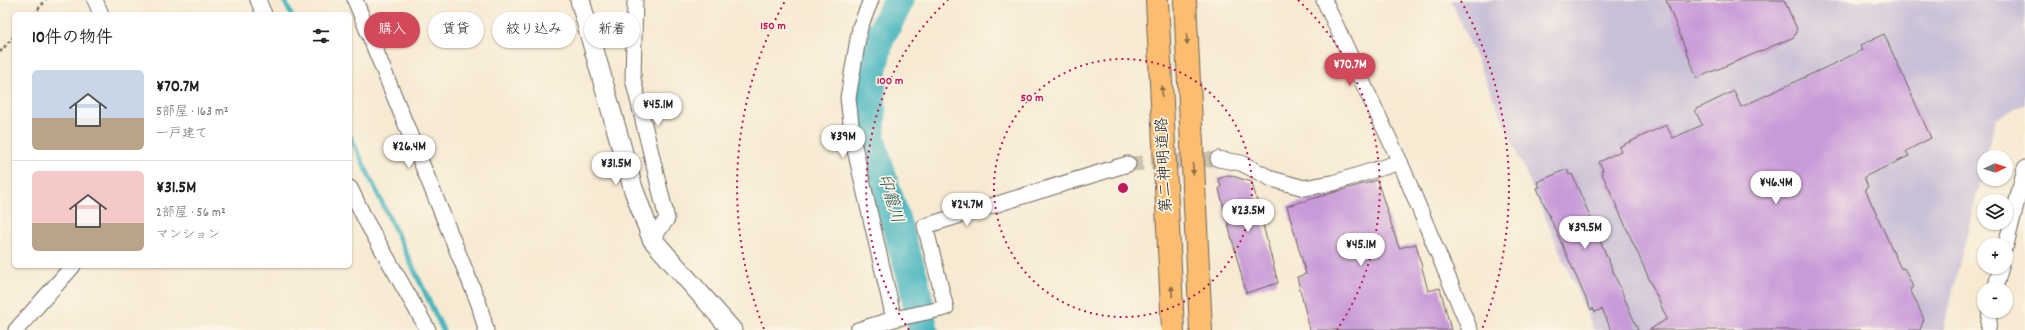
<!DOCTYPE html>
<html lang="ja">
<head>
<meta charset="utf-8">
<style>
  :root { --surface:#fff; --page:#f6f6f6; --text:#202124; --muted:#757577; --line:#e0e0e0; --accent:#d1495b }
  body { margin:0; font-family:Dekko,"Klee One",sans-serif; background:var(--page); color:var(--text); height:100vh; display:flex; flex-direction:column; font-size:15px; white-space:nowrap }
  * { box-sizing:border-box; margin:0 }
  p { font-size:13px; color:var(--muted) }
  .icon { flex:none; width:22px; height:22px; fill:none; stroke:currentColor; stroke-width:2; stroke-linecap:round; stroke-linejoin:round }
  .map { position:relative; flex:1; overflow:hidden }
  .drawer { position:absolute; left:12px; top:12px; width:340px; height:256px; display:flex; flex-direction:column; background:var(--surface); border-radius:6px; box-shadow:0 1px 3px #0004 }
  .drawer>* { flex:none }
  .guide { position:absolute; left:364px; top:12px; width:380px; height:36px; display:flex; gap:8px }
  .needle { width:26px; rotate:86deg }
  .tools { position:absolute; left:1977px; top:150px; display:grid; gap:8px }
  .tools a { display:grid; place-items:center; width:36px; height:36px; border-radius:50%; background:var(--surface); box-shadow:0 1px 3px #0004; font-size:20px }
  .price { position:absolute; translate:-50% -34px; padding:0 9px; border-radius:14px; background:#fff; color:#222; font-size:13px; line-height:26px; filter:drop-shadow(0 1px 2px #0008) }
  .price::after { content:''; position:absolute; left:50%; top:24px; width:12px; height:9px; margin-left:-6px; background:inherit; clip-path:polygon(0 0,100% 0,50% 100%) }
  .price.current { background:var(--accent); color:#fff }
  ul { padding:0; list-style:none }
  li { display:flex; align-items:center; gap:12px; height:100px; padding:0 20px }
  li+li { border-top:1px solid var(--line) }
  li span { display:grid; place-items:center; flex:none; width:112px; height:80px; border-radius:6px; color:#555 }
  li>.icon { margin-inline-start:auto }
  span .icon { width:48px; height:48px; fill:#fffc; stroke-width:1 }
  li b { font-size:17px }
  h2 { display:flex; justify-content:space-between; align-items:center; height:48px; padding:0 20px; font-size:17px }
  .chip { padding:0 14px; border-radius:18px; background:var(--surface); box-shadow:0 1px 3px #0004; font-size:14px; line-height:36px }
  .chip.current { background:var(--accent); color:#fff }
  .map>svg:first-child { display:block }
  .industrial { fill:#c9bfd7 }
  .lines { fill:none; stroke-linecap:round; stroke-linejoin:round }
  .stream { stroke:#47b6bf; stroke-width:5 }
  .river { stroke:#47b6bf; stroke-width:31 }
  .building { fill:#c89ad9 }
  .minor-tunnel { stroke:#cbc1ae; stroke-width:15; stroke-dasharray:15 8; stroke-linecap:butt }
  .minor-casing { stroke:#69645c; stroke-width:17 }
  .tertiary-casing { stroke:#69645c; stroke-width:21 }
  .motorway-casing { stroke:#69645c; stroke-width:24 }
  .path { stroke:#69645c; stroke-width:2.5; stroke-dasharray:3 3; stroke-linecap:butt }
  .minor { stroke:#fff; stroke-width:15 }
  .tertiary { stroke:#fff; stroke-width:19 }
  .motorway { stroke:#fcbd6f; stroke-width:22 }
  .oneway { fill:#8c6c46 }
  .ring { fill:none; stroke:#c2185b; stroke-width:2; stroke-dasharray:2 4 }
  .labels { text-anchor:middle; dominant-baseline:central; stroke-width:3.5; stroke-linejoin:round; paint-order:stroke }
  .street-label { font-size:16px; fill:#1c1c1c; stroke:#fcf5e5 }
  .water-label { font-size:17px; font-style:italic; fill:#2d5a5d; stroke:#fcf5e5 }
  .centre { fill:#c2185b; stroke:#fcf5e5; stroke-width:2 }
  .ring-label { font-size:12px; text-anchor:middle; font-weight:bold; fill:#c2185b; stroke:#fcf5e5; stroke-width:3.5; stroke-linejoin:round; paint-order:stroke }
</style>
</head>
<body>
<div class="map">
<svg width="2025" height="330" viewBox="0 0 2025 330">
  <rect width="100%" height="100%" fill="#fcf5e5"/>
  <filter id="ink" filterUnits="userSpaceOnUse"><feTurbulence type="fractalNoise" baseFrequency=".025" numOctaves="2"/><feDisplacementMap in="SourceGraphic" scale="8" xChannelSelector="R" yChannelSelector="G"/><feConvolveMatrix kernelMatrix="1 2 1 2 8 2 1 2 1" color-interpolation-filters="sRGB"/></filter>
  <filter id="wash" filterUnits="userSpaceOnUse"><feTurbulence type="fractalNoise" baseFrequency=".012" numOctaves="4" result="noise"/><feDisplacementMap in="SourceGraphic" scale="16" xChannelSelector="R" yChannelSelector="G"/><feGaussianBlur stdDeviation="0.9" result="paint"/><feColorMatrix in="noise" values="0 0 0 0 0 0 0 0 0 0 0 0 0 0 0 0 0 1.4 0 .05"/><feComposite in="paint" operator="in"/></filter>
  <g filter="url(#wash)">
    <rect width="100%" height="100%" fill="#f7ead3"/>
    <polygon class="industrial" points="1451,0 2025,0 2025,104 1996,118 1986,157 1984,157 1984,166 1943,330 1594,330"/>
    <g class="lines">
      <g class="stream">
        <polyline points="284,0 291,14"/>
        <polyline points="350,136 443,330"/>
      </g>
      <polyline class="river" points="899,0 879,38 872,67 870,93 871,108 870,140 914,282 923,330"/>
    </g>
    <g id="blocks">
      <g class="building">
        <polygon points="1666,0 1784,0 1797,29 1794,37 1697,78"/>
        <polygon points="1884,34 1931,138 1906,151 1909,156 1864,177 1868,187 1865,189 1901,269 1904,268 1913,287 1910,289 1924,319 1920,330 1649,330 1667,319 1601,171 1603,170 1599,162 1621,151 1619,147 1666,125 1673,138 1702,125 1695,110 1734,91 1741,107 1863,50 1861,45"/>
        <polygon points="1567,169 1569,175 1572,174 1638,330 1611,330 1602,309 1595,312 1593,308 1591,310 1537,188 1540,187 1537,182"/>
        <polygon points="1229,175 1252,182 1278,283 1246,293 1219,189 1221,186 1218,179"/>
        <polygon points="1377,180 1399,248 1416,244 1428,291 1440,288 1451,330 1310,330 1297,277 1306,274 1287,206"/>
      </g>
    </g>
  </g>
  <g filter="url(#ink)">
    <use href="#blocks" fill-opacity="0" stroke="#69645c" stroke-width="1"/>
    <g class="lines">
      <polyline class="minor-tunnel" points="1128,164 1218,159"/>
      <g class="minor-casing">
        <g id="minor">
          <polyline points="95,0 101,14"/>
          <polyline points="258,0 264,14"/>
          <polyline points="355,0 479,304 486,330"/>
          <polyline points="635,0 633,79 667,219 652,239"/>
          <polyline points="871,0 860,27 848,98 853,141 894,319"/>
          <polyline points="1324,0 1400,162 1470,330"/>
          <polyline points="1218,159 1241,163 1272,179 1304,188 1333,183 1400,162"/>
          <polyline points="350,188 366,221 428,330"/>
          <polyline points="2006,245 2025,168"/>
          <polyline points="1995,289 2001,267"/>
          <polyline points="16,330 73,266"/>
          <polyline points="858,330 894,319 946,308 925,226 1128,164"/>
          <polyline points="1988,330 1990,311"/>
        </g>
      </g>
      <g class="tertiary-casing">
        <polyline id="tertiary" points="580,0 633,188 652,239 732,330"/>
      </g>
      <g class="motorway-casing">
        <g id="motorway">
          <polyline points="1157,0 1173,330"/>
          <polyline points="1185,0 1201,330"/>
        </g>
      </g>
      <g class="path">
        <polyline points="34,14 46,0"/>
        <polyline points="0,52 14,36"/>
      </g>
      <use href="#minor" class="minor"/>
      <use href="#tertiary" class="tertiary"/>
      <use href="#motorway" class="motorway"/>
    </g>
    <defs><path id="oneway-solid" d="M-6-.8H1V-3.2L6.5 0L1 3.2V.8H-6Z"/></defs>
    <g class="oneway">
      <use href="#oneway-solid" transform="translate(1187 39) rotate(87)"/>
      <use href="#oneway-solid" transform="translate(1162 91) rotate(-93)"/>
      <use href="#oneway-solid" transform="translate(1193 169) rotate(87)"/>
      <use href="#oneway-solid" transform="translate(1172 291) rotate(-93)"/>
    </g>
  </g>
  <g class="ring">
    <circle cx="1123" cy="188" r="129"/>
    <path d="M909 330A257 257 0 0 1 948 0M1298 0A257 257 0 0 1 1337 330"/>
    <path d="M764 329A386 386 0 0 1 785 1M1461 1A386 386 0 0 1 1482 329"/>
  </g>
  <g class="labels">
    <g class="street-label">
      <text transform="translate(1165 165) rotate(-93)">第二神明道路</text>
    </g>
    <g class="water-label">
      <text transform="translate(889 199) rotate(73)">印籠川</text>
    </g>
  </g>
  <circle cx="1123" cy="188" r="6" class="centre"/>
  <g class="ring-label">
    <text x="773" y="29">150 m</text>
    <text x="890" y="84">100 m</text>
    <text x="1032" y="101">50 m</text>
  </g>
</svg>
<div class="tools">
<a><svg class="needle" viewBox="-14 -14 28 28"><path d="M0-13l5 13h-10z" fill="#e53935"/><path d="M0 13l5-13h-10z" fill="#757577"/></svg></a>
<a><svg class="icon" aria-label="layers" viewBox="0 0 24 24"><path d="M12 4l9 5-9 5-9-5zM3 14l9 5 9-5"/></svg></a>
<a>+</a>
<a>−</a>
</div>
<b class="price current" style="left:1350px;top:87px">¥70.7M</b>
<b class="price" style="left:658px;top:127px">¥45.1M</b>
<b class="price" style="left:843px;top:159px">¥39M</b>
<b class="price" style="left:409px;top:169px">¥26.4M</b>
<b class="price" style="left:616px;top:186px">¥31.5M</b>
<b class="price" style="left:1776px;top:205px">¥46.4M</b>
<b class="price" style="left:967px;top:227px">¥24.7M</b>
<b class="price" style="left:1248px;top:233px">¥23.5M</b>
<b class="price" style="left:1585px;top:250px">¥39.5M</b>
<b class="price" style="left:1361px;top:267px">¥45.1M</b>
<div class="guide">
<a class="chip current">購入</a>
<a class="chip">賃貸</a>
<a class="chip">絞り込み</a>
<a class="chip">新着</a>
</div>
<section class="drawer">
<h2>10件の物件<svg class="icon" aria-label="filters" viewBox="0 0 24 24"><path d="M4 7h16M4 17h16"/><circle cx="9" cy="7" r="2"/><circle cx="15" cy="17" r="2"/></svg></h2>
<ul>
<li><span style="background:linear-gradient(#c9d6e8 60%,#b9a48a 0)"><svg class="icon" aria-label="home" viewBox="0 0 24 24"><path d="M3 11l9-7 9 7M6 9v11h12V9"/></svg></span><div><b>¥70.7M</b><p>5部屋 · 163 m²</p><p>一戸建て</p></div></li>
<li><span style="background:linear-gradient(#f6c9c9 65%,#b9a48a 0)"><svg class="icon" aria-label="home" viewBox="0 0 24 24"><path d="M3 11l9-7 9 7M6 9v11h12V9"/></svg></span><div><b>¥31.5M</b><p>2部屋 · 56 m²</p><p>マンション</p></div></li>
</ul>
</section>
</div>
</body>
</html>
